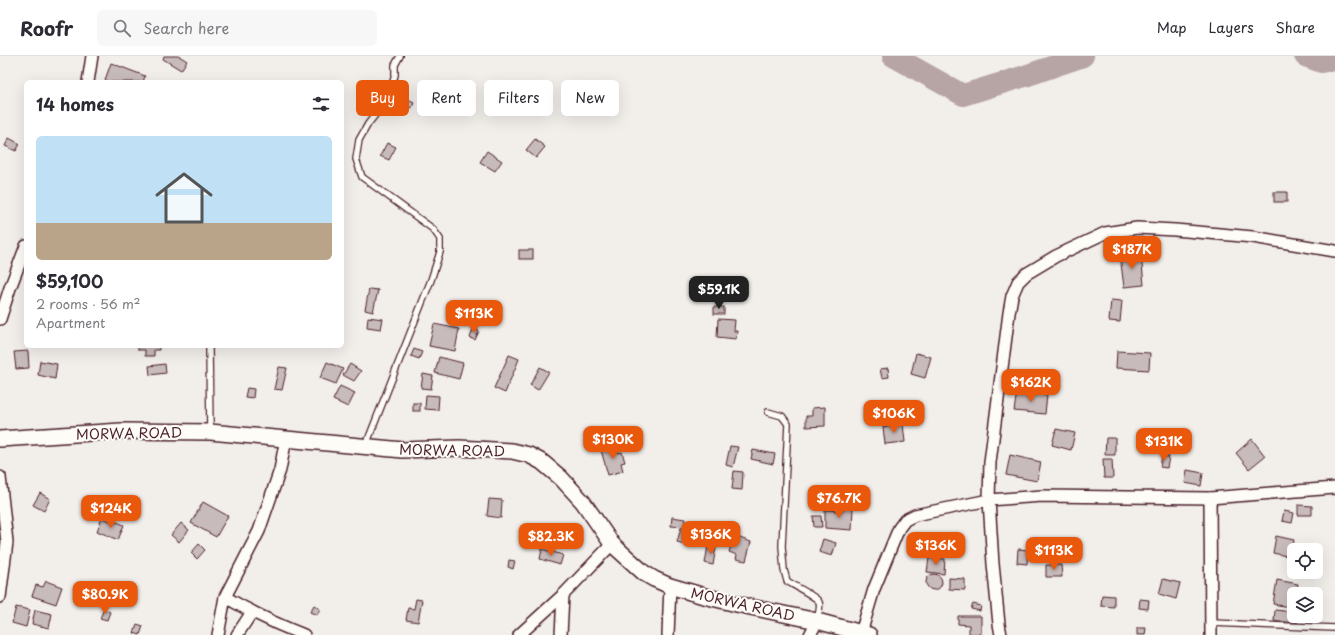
<!DOCTYPE html>
<html lang="en">
<head>
<meta charset="utf-8">
<style>
  :root { --surface:#fff; --page:#f7f7f7; --text:#2b2b33; --muted:#7c7c81; --line:#e1e1e2; --accent:#ea580c }
  body { margin:0; font-family:"Playpen Sans",sans-serif; background:var(--page); color:var(--text); height:100vh; display:flex; flex-direction:column; font-size:15px; white-space:nowrap }
  * { box-sizing:border-box; margin:0 }
  p { font-size:13px; color:var(--muted) }
  .icon { flex:none; width:22px; height:22px; fill:none; stroke:currentColor; stroke-width:2; stroke-linecap:round; stroke-linejoin:round }
  .map { position:relative; flex:1; overflow:hidden }
  .panel { position:absolute; left:24px; top:24px; width:320px; height:268px; display:flex; flex-direction:column; background:var(--surface); border-radius:6px; box-shadow:0 4px 16px #0002 }
  .panel>* { flex:none }
  .banner { position:absolute; left:356px; top:24px; width:380px; height:36px; display:flex; gap:8px }
  .controls { position:absolute; left:1287px; top:487px; display:grid; gap:8px }
  .controls a { display:grid; place-items:center; width:36px; height:36px; border-radius:6px; background:var(--surface); box-shadow:0 4px 16px #0002; font-size:20px }
  .price { position:absolute; translate:-50% -34px; padding:0 9px; border-radius:8px; background:var(--accent); color:#fff; font-size:13px; line-height:26px; filter:drop-shadow(0 1px 2px #0008) }
  .price::after { content:''; position:absolute; left:50%; top:24px; width:12px; height:9px; margin-left:-6px; background:inherit; clip-path:polygon(0 0,100% 0,50% 100%) }
  .price.selected { background:#222; color:#fff }
  ul { padding:0; list-style:none }
  li { display:grid; align-content:center; gap:8px; height:212px; padding:0 12px }
  li+li { border-top:1px solid var(--line) }
  li span { display:grid; place-items:center; height:124px; border-radius:6px; color:#555 }
  li>.icon { margin-inline-start:auto }
  span .icon { width:72px; height:72px; fill:#fffc; stroke-width:1 }
  li b { font-size:17px }
  h2 { display:flex; justify-content:space-between; align-items:center; height:48px; padding:0 12px; font-size:17px }
  .chip { padding:0 14px; border-radius:6px; background:var(--surface); box-shadow:0 4px 16px #0002; font-size:14px; line-height:36px }
  .chip.selected { background:var(--accent); color:#fff }
  header { display:flex; align-items:center; gap:24px; box-sizing:border-box; height:56px; padding:0 20px; background:var(--surface); border-bottom:1px solid var(--line) }
  header strong { font-size:19px }
  nav { display:flex; gap:22px; margin-inline-start:auto; font-size:14px }
  .search { width:280px; height:36px; background:var(--page); display:flex; align-items:center; gap:10px; box-sizing:border-box; padding:0 14px; border-radius:6px; color:var(--muted); font-size:15px }
  .map>svg:first-child { display:block }
  .lines { fill:none; stroke-linecap:round; stroke-linejoin:round }
  .river { stroke:#b7a5a6; stroke-width:22 }
  .building { fill:#c8bbbb; stroke:#4a1f2b }
  .lane-casing { stroke:#4a1f2b; stroke-width:8 }
  .street-casing { stroke:#4a1f2b; stroke-width:14 }
  .secondary-casing { stroke:#4a1f2b; stroke-width:18 }
  .lane { stroke:#fdfcf7; stroke-width:5.5 }
  .street { stroke:#fdfcf7; stroke-width:11 }
  .secondary { stroke:#fdfcf7; stroke-width:15 }
  .labels { text-anchor:middle; dominant-baseline:central; stroke-width:4; stroke-linejoin:round; paint-order:stroke }
  .street-label { font-size:14px; fill:#4a1f2b; stroke:#fdfcf7 }
</style>
</head>
<body>
<header>
<strong>Roofr</strong>
<div class="search"><svg class="icon" aria-label="search" viewBox="0 0 24 24"><circle cx="10" cy="10" r="6"/><path d="M15 15l6 6"/></svg>Search here</div>
<nav><a>Map</a><a>Layers</a><a>Share</a></nav>
</header>
<div class="map">
<svg width="1335" height="579" viewBox="0 0 1335 579">
  <rect width="100%" height="100%" fill="#f2efeb"/>
  <filter id="ink" filterUnits="userSpaceOnUse"><feTurbulence type="fractalNoise" baseFrequency=".025" numOctaves="2"/><feDisplacementMap in="SourceGraphic" scale="8" xChannelSelector="R" yChannelSelector="G"/><feConvolveMatrix kernelMatrix="1 2 1 2 8 2 1 2 1" color-interpolation-filters="sRGB"/></filter>
  <g filter="url(#ink)">
    <g class="lines">
      <g class="river">
        <polyline points="893,0 963,39 1025,20 1083,0"/>
        <polyline points="1305,0 1321,6 1335,3"/>
      </g>
    </g>
    <g class="building">
      <polygon points="164,0 179,0 187,5 181,14 163,3"/>
      <polygon points="111,7 145,20 143,26 109,26 105,24"/>
      <polygon points="406,42 414,46 412,52 404,48"/>
      <polygon points="9,82 20,88 16,95 5,90"/>
      <polygon points="535,83 545,91 536,102 526,94"/>
      <polygon points="387,87 396,91 389,104 380,100"/>
      <polygon points="487,95 502,105 495,115 480,106"/>
      <rect x="1274" y="136" width="13" height="10"/>
      <rect x="519" y="194" width="14" height="9"/>
      <polygon points="1141,198 1144,229 1124,231 1120,200"/>
      <polygon points="369,233 378,234 373,256 365,254"/>
      <polygon points="1111,244 1122,245 1120,266 1109,265"/>
      <rect x="714" y="251" width="10" height="7"/>
      <polygon points="368,261 383,263 381,273 367,271"/>
      <polygon points="718,263 735,264 734,275 737,275 736,283 717,281"/>
      <polygon points="434,268 459,273 455,295 429,290"/>
      <polygon points="473,273 479,275 475,284 470,282"/>
      <polygon points="138,290 159,290 159,294 154,294 154,300 145,300 145,294 138,294"/>
      <polygon points="414,293 422,296 419,303 411,300"/>
      <polygon points="28,295 29,312 16,313 14,296"/>
      <polygon points="1117,295 1150,297 1149,314 1116,312"/>
      <polygon points="916,297 931,301 925,322 911,318"/>
      <polygon points="509,299 519,303 505,337 494,332"/>
      <polygon points="439,301 463,307 459,323 435,317"/>
      <polygon points="40,305 57,308 55,323 38,319"/>
      <polygon points="327,306 343,313 336,328 320,322"/>
      <polygon points="165,308 166,317 150,319 149,310"/>
      <polygon points="350,308 361,315 354,325 343,319"/>
      <polygon points="279,311 287,312 282,334 274,333"/>
      <polygon points="540,311 549,316 538,334 530,329"/>
      <polygon points="888,312 889,321 882,322 880,313"/>
      <polygon points="423,318 433,320 431,333 421,332"/>
      <polygon points="340,330 355,337 348,351 333,344"/>
      <polygon points="247,332 254,333 253,342 245,341"/>
      <polygon points="1017,335 1047,339 1045,358 1014,355"/>
      <polygon points="426,339 439,340 438,354 425,353"/>
      <rect x="413" y="347" width="7" height="8"/>
      <rect x="896" y="348" width="19" height="13"/>
      <polygon points="825,351 825,370 806,371 806,360 812,360 812,352"/>
      <polygon points="903,368 905,386 885,388 883,371"/>
      <polygon points="1056,373 1075,377 1071,394 1052,389"/>
      <polygon points="1106,382 1115,382 1115,399 1105,399"/>
      <polygon points="1166,383 1175,384 1173,398 1165,397"/>
      <polygon points="1252,383 1265,400 1249,413 1236,397"/>
      <polygon points="616,390 618,397 622,396 625,406 621,407 623,415 608,419 601,394"/>
      <polygon points="730,390 738,391 733,411 726,409"/>
      <polygon points="753,394 775,398 773,408 751,403"/>
      <polygon points="1010,399 1041,406 1037,425 1006,419"/>
      <polygon points="1162,400 1169,401 1167,412 1160,411"/>
      <polygon points="1103,403 1112,403 1113,422 1104,422"/>
      <polygon points="1187,414 1203,417 1201,430 1185,427"/>
      <polygon points="734,415 743,416 742,434 732,433"/>
      <polygon points="40,437 50,443 44,455 33,449"/>
      <polygon points="489,443 502,444 501,462 487,460"/>
      <polygon points="203,446 228,460 216,481 191,467"/>
      <polygon points="1298,449 1312,450 1312,459 1298,459"/>
      <polygon points="843,451 853,451 852,474 825,472 825,454 843,455"/>
      <polygon points="1284,455 1294,457 1292,467 1282,465"/>
      <polygon points="813,460 821,460 822,471 814,471"/>
      <polygon points="672,461 685,463 684,471 671,470"/>
      <polygon points="102,462 116,467 117,466 124,469 118,484 97,475"/>
      <polygon points="181,467 189,474 179,486 171,479"/>
      <polygon points="681,472 690,474 688,483 686,482 684,488 677,486"/>
      <polygon points="709,475 726,476 725,485 709,484"/>
      <polygon points="734,480 751,486 746,505 736,503 737,499 729,496"/>
      <polygon points="1276,480 1294,484 1291,501 1273,497"/>
      <polygon points="823,483 836,487 832,500 819,496"/>
      <polygon points="199,488 205,494 197,503 191,497"/>
      <polygon points="708,490 716,491 713,509 705,507"/>
      <polygon points="542,493 563,499 560,509 540,503"/>
      <polygon points="1018,493 1028,494 1027,508 1017,507"/>
      <polygon points="929,502 945,503 944,518 927,516"/>
      <polygon points="509,504 515,505 513,513 508,511"/>
      <polygon points="1046,509 1061,509 1062,521 1046,521"/>
      <circle cx="934" cy="526" r="8"/>
      <polygon points="949,522 965,523 965,534 949,533"/>
      <polygon points="1163,523 1180,527 1176,543 1159,538"/>
      <polygon points="1277,524 1298,528 1296,537 1302,538 1294,538 1294,552 1273,548"/>
      <polygon points="46,525 62,531 56,548 32,540 36,529 43,531"/>
      <polygon points="1102,539 1114,540 1114,551 1101,550"/>
      <polygon points="416,543 422,544 418,566 406,564 408,552 414,553"/>
      <polygon points="1140,543 1149,544 1148,553 1139,552"/>
      <polygon points="973,548 981,550 980,555 971,553"/>
      <polygon points="314,549 320,553 317,559 310,556"/>
      <polygon points="16,551 30,554 26,571 12,567"/>
      <polygon points="104,553 110,556 107,564 100,562"/>
      <polygon points="35,554 52,558 49,572 32,568"/>
      <polygon points="1275,554 1294,556 1294,560 1298,560 1297,567 1274,565"/>
      <polygon points="958,560 981,560 981,578 969,578 969,569 958,568"/>
      <polygon points="137,568 143,570 140,579 134,577"/>
      <polygon points="1137,572 1146,572 1145,579 1137,579"/>
    </g>
    <g class="lines">
      <g class="lane-casing">
        <g id="lane">
          <polyline points="209,290 210,376"/>
          <path d="M768,356L782,360L788,368L782,490L784,514L787,525C794,530 816,540 819,546C821,551 818,559 817,565"/>
          <polyline points="366,389 431,224 440,196 440,183 433,173 362,121 356,103 359,84 368,68 382,50 389,38 395,19 395,9 400,0"/>
          <polyline points="1212,567 1335,572"/>
        </g>
      </g>
      <g class="street-casing">
        <g id="street">
          <polyline points="88,26 92,0"/>
          <polyline points="0,263 10,232 26,190"/>
          <polyline points="0,421 7,486 0,541"/>
          <polyline points="1210,442 1211,579"/>
          <path d="M225,541C251,556 276,568 304,579"/>
          <polyline points="861,577 874,533 899,472 905,464 915,459 989,444 1042,440 1210,442 1335,432"/>
          <polyline points="218,579 225,541 259,475 280,414 286,382"/>
          <polyline points="237,579 252,556"/>
          <polyline points="519,579 563,539"/>
          <polyline points="561,579 563,539 612,488"/>
          <polyline points="668,579 670,530"/>
          <polyline points="810,579 817,565"/>
          <polyline points="1001,579 999,568 993,508 989,444 990,406 1009,257 1012,240 1018,226 1026,218 1056,200 1105,177 1137,172 1175,174 1253,181 1335,195"/>
        </g>
      </g>
      <g class="secondary-casing">
        <polyline id="secondary" points="0,383 121,375 210,376 403,394 459,392 512,395 529,399 542,406 561,422 583,446 612,488 644,517 654,523 670,530 704,540 741,549 817,565 869,579"/>
      </g>
      <use href="#lane" class="lane"/>
      <use href="#street" class="street"/>
      <use href="#secondary" class="secondary"/>
    </g>
  </g>
  <g class="labels">
    <g class="street-label">
      <text transform="translate(129 377) rotate(-1)">MORWA ROAD</text>
      <text transform="translate(452 394) rotate(1)">MORWA ROAD</text>
      <text transform="translate(743 548) rotate(13)">MORWA ROAD</text>
    </g>
  </g>
</svg>
<div class="controls">
<a><svg class="icon" aria-label="locate" viewBox="0 0 24 24"><circle cx="12" cy="12" r="6"/><path d="M12 2v4M12 18v4M2 12h4M18 12h4"/></svg></a>
<a><svg class="icon" aria-label="layers" viewBox="0 0 24 24"><path d="M12 4l9 5-9 5-9-5zM3 14l9 5 9-5"/></svg></a>
</div>
<b class="price" style="left:1132px;top:214px">$187K</b>
<b class="price selected" style="left:719px;top:254px">$59.1K</b>
<b class="price" style="left:474px;top:278px">$113K</b>
<b class="price" style="left:1031px;top:347px">$162K</b>
<b class="price" style="left:894px;top:378px">$106K</b>
<b class="price" style="left:613px;top:404px">$130K</b>
<b class="price" style="left:1164px;top:406px">$131K</b>
<b class="price" style="left:839px;top:463px">$76.7K</b>
<b class="price" style="left:111px;top:473px">$124K</b>
<b class="price" style="left:711px;top:499px">$136K</b>
<b class="price" style="left:551px;top:501px">$82.3K</b>
<b class="price" style="left:936px;top:510px">$136K</b>
<b class="price" style="left:1054px;top:515px">$113K</b>
<b class="price" style="left:105px;top:559px">$80.9K</b>
<div class="banner">
<a class="chip selected">Buy</a>
<a class="chip">Rent</a>
<a class="chip">Filters</a>
<a class="chip">New</a>
</div>
<section class="panel">
<h2>14 homes<svg class="icon" aria-label="filters" viewBox="0 0 24 24"><path d="M4 7h16M4 17h16"/><circle cx="9" cy="7" r="2"/><circle cx="15" cy="17" r="2"/></svg></h2>
<ul>
<li><span style="background:linear-gradient(#bfe0f5 70%,#b9a48a 0)"><svg class="icon" aria-label="home" viewBox="0 0 24 24"><path d="M3 11l9-7 9 7M6 9v11h12V9"/></svg></span><div><b>$59,100</b><p>2 rooms · 56 m²</p><p>Apartment</p></div></li>
</ul>
</section>
</div>
</body>
</html>
